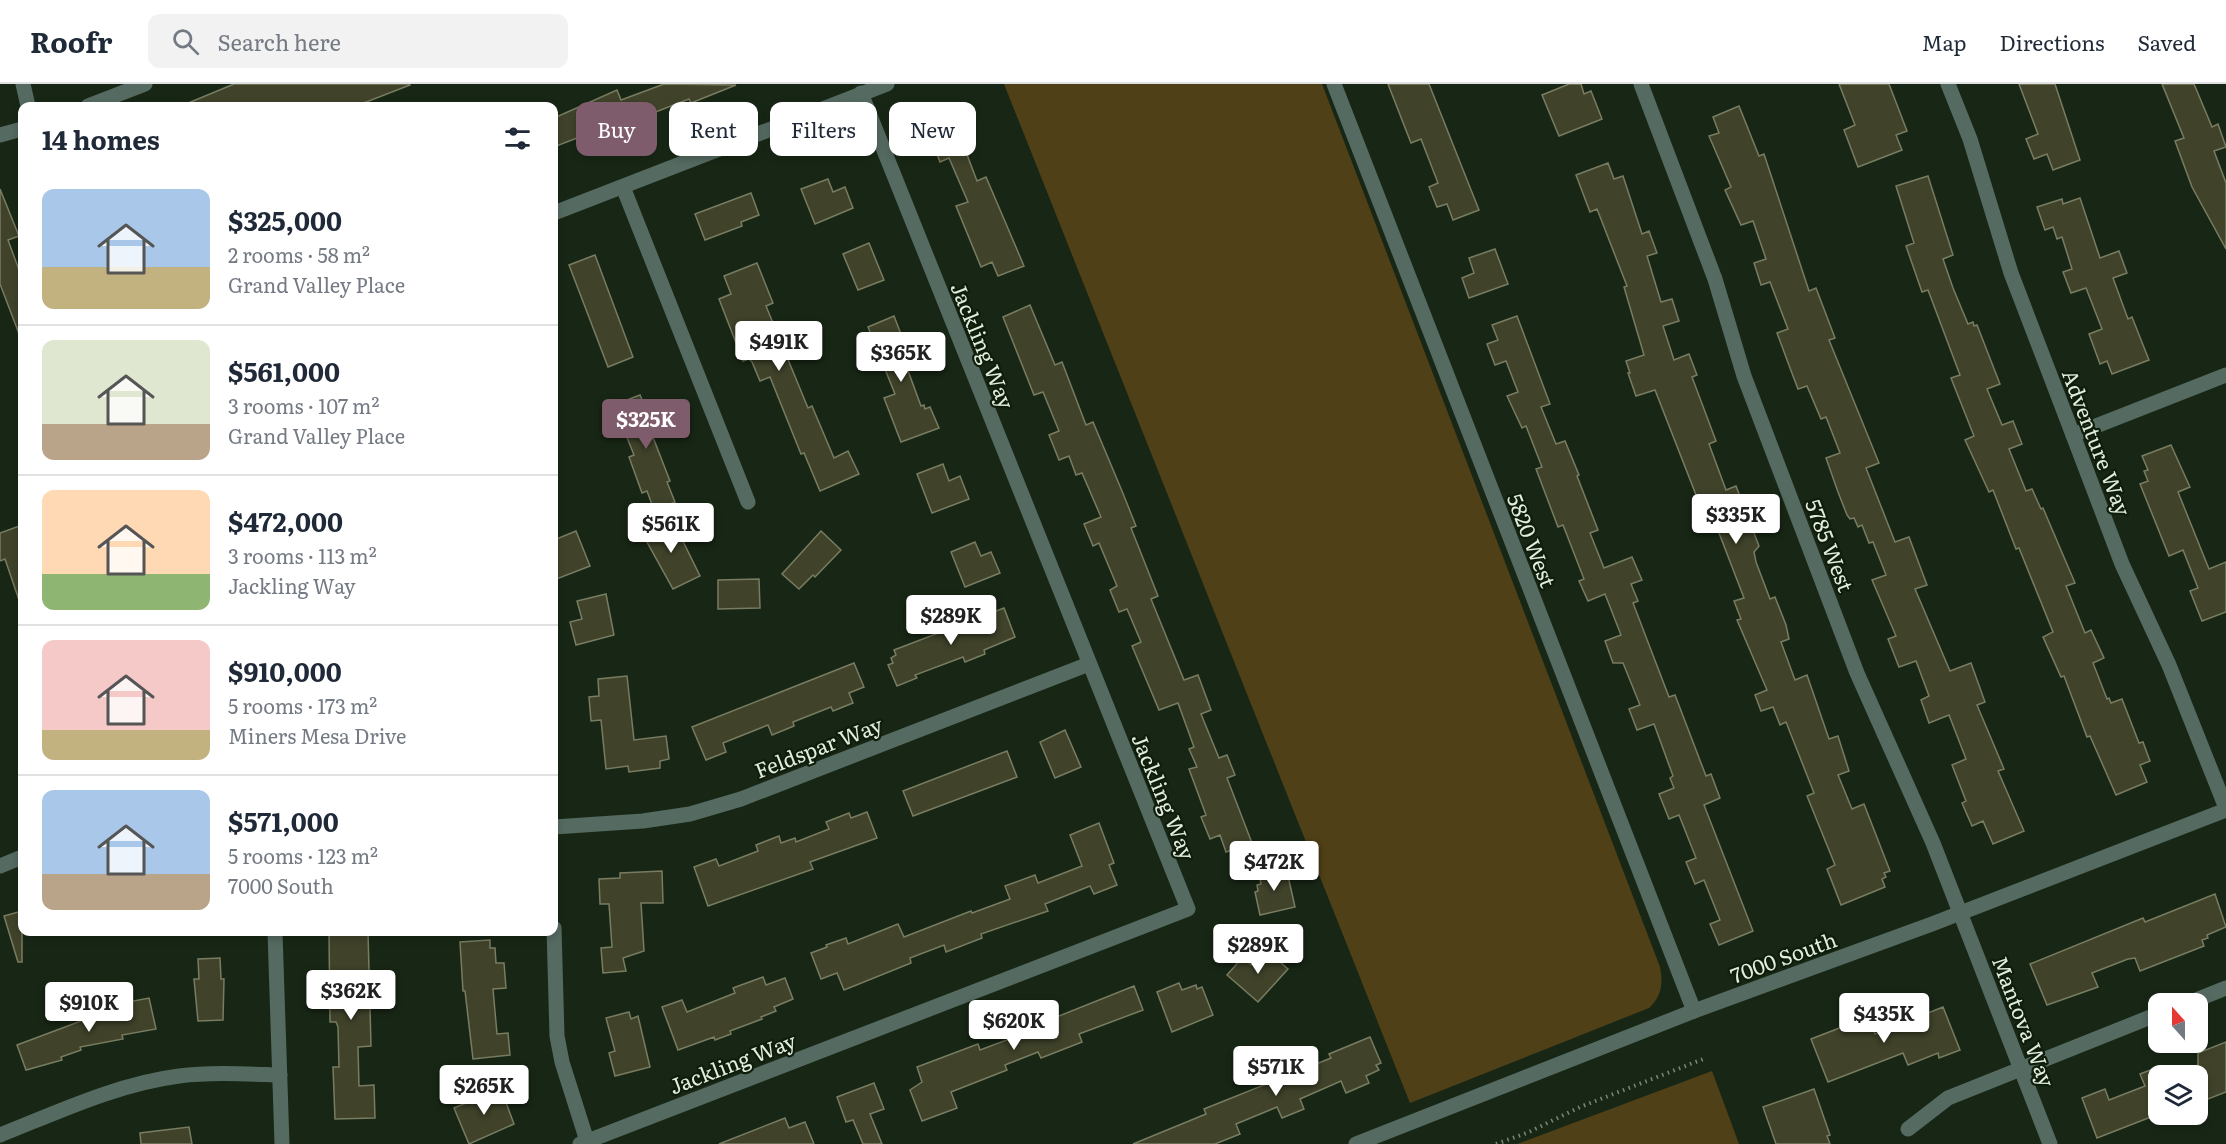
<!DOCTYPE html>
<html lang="en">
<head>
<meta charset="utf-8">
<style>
  :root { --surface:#fff; --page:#f2f2f3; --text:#1f2937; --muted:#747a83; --line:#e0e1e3; --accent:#7e5c6b }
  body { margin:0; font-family:Literata,serif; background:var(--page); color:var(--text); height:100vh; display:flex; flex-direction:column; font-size:22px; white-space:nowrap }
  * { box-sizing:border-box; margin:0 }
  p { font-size:20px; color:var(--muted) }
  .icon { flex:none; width:33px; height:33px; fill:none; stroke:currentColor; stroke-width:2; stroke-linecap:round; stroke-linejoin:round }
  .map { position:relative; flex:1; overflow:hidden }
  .side { position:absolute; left:18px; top:18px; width:540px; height:834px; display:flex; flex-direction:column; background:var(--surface); border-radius:12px; box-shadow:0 3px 9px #0003 }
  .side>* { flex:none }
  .banner { position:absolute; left:576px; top:18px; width:570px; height:54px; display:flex; gap:12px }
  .needle { width:39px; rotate:339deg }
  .controls { position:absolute; left:2148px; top:909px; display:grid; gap:12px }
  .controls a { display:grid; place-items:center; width:60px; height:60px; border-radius:12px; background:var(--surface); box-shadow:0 3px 9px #0003; font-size:30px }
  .price { position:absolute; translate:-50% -51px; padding:0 14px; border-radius:6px; background:#fff; color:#222; font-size:20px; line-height:39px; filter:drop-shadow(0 2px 3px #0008) }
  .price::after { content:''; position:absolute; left:50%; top:36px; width:18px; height:14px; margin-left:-9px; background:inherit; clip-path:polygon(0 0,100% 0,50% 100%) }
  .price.active { background:var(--accent); color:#fff }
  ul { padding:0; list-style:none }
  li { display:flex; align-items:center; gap:18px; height:150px; padding:0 24px }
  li+li { border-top:2px solid var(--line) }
  li span { display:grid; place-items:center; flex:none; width:168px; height:120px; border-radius:12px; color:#555 }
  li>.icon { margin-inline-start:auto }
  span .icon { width:72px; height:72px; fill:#fffc; stroke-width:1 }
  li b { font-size:26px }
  h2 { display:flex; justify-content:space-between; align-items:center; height:72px; padding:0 24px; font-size:26px }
  .chip { padding:0 21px; border-radius:12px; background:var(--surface); box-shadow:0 3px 9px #0003; font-size:21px; line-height:54px }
  .chip.active { background:var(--accent); color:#fff }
  header { display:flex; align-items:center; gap:36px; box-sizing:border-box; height:84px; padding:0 30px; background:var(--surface); border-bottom:2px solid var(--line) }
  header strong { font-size:28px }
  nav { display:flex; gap:33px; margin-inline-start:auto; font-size:21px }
  .search { width:420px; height:54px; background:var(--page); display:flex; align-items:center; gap:15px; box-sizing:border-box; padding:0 21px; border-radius:12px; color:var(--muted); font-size:22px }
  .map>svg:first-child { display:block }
  .green { fill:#504018 }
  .building { fill:#40432a; stroke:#787c61; stroke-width:1.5 }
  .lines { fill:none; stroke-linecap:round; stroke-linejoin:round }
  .path { stroke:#7a8777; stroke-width:4; stroke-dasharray:1.5 4.5; stroke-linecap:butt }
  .minor { stroke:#556b61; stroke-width:15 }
  .labels { text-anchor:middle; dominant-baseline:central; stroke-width:4.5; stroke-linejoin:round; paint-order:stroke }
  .street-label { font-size:21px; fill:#e2ede0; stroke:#0f1d0b }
</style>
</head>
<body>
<header>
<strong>Roofr</strong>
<div class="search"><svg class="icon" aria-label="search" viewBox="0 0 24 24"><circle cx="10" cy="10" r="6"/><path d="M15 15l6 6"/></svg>Search here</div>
<nav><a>Map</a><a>Directions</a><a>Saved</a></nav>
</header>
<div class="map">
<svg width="2226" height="1060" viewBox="0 0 2226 1060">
  <rect width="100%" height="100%" fill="#182715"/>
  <g class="green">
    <path d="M1004,0H1322L1660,883C1663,899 1662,912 1649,924L1410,1019Z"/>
    <polygon points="1712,987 1739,1060 1517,1060"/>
  </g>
  <g class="building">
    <polygon points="234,0 409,0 410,1 356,22 181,22"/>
    <polygon points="664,0 736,1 691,19 689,15 653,29 652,27 610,43 613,48 593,56 590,49 554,63 554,34 617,6 621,16"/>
    <polygon points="1388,0 1429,0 1479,126 1453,136 1447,120 1437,123 1429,103 1438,99 1421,55 1411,59"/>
    <polygon points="1569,0 1581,0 1584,10 1591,7 1602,35 1559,52 1542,11"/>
    <polygon points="1839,0 1889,0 1907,47 1896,51 1902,66 1858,83 1844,46 1855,41"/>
    <polygon points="2019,0 2055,0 2080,76 2053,86 2047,70 2034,75 2026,55 2038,50"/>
    <polygon points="2162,0 2194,0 2212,43 2218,40 2226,63 2214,67 2226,99 2226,165 2192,103 2175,57 2184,54"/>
    <polygon points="1739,22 1759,72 1764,70 1809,207 1816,204 1835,254 1829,256 1879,379 1866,384 1895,458 1909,453 1927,501 1915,505 1950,587 1971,579 1985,618 1977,621 2004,685 1998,687 2024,747 1993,760 1983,737 1972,742 1962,719 1966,717 1952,681 1966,675 1949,631 1929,639 1921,616 1929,612 1916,577 1899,583 1888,555 1896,552 1872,496 1886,491 1873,458 1869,459 1862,441 1858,443 1854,434 1850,435 1847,431 1838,408 1826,374 1840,369 1826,333 1821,335 1807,302 1798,305 1790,284 1777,249 1788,245 1770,198 1761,201 1754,179 1766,175 1753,137 1741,141 1725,106 1731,103 1709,52 1719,49 1713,33"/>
    <polygon points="952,31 977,97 986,93 1024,182 998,192 992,178 981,183 956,122 968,118 949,74 940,78 926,41"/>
    <polygon points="1608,79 1614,95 1623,92 1642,150 1649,147 1657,169 1647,172 1661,218 1672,215 1679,237 1663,242 1674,276 1689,270 1697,291 1692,293 1716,357 1709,360 1726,406 1736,402 1759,462 1754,468 1756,478 1770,515 1775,513 1786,541 1789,555 1781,558 1795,596 1807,591 1829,655 1838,652 1849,687 1838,691 1852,725 1864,720 1890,787 1884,789 1886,793 1882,795 1885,803 1841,821 1827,785 1835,781 1807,712 1814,709 1786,638 1780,641 1773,623 1761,627 1755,611 1767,606 1737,536 1741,535 1734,517 1744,514 1714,436 1707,439 1655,306 1636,312 1628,289 1630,289 1626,277 1644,271 1624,203 1627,202 1597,125 1590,128 1576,91"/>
    <polygon points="1928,92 1953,171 1943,175 1953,204 1968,240 1973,238 1974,242 1977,241 2000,300 1987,305 2002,341 2013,337 2022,360 2009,365 2026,407 2032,405 2041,425 2043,424 2075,499 2066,502 2085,549 2091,546 2104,574 2093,579 2107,615 2109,614 2111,619 2122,615 2139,659 2143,658 2150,677 2140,681 2147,698 2116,711 2090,652 2087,653 2064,592 2061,593 2043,553 2053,548 2019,464 2016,465 1993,406 1989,408 1965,356 1974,352 1951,294 1960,291 1928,206 1922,208 1906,162 1914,159 1896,102"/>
    <polygon points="828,95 833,108 845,103 853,124 815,140 801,105"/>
    <polygon points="0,105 19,152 8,156 22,194 21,255 0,200"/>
    <polygon points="751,109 759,131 741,138 742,142 705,156 695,130"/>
    <polygon points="2080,114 2100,174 2119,167 2127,189 2113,194 2128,235 2132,233 2149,276 2112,290 2107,277 2100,280 2089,250 2102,245 2086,204 2071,209 2063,188 2072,185 2062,153 2057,155 2053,143 2045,146 2037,123 2062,115 2063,120"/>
    <polygon points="869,159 884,196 858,206 843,170"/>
    <polygon points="1495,165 1508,200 1469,214 1462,194 1474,189 1469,174"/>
    <polygon points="595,171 633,273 608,283 569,181"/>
    <polygon points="757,179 773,219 766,222 808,324 812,322 834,374 848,367 859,390 820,407 804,369 801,370 770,293 760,297 752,278 749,275 743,277 719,215 731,210 724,192"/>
    <polygon points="1030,221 1055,281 1062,278 1086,341 1093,338 1122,407 1136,442 1131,444 1158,512 1151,515 1184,596 1198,591 1211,626 1201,630 1219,674 1227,671 1235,691 1227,694 1252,759 1226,768 1220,751 1210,755 1201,733 1206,731 1189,685 1197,683 1189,665 1194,663 1178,619 1159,626 1132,562 1141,558 1127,525 1119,528 1110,506 1117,502 1099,459 1093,462 1084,440 1101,433 1082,389 1076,391 1069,372 1059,376 1049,351 1059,347 1043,308 1034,311 1003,233"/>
    <polygon points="894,232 909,271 903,273 921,322 924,321 925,325 930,323 939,344 901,358 884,314 895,310 868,243"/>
    <polygon points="1517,232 1550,320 1541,323 1556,360 1565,357 1579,391 1577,392 1598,446 1590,449 1604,484 1632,473 1642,496 1631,500 1638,517 1633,519 1669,613 1675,611 1706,692 1711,690 1720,714 1704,721 1753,847 1719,861 1710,840 1720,836 1704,796 1695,800 1686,778 1696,774 1679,731 1669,735 1659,710 1674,704 1670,694 1673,692 1654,640 1637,646 1629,625 1640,621 1623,579 1613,579 1605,557 1621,551 1605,510 1588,517 1579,497 1584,495 1563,441 1558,443 1536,385 1542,383 1526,342 1522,344 1507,312 1518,308 1506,277 1495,281 1487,260 1498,256 1492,241"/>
    <polygon points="640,311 646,325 655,322 663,343 651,348 670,397 667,398 675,418 654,426 647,407 642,409 629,373 634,371 614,321"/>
    <polygon points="2171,361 2190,403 2178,408 2209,485 2226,478 2226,528 2202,537 2190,507 2198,504 2183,466 2169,472 2140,400 2148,397 2144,387 2148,386 2142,372"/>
    <polygon points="943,380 949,397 960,392 969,415 932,429 917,390"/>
    <polygon points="672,435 700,492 673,505 642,449"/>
    <polygon points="22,441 22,518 20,519 5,475 0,477 0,449"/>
    <polygon points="576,447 590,482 554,496 554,456"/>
    <polygon points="821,447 841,466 815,493 813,491 799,505 782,490"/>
    <polygon points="975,458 981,472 991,468 1000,489 965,503 951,468"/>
    <polygon points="759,495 760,524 718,525 718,496"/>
    <polygon points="606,510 614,551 576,561 570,538 582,535 577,517"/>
    <polygon points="1004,524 1015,553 984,566 985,570 965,578 963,573 915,591 917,594 897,602 888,581 893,579 891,574 896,571 894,566"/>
    <polygon points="854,579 864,603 849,609 853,619 833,627 831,623 793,638 794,642 772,651 768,641 723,659 726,668 706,676 692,643"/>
    <polygon points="627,592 634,656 666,652 669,675 660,677 660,684 629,688 628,682 606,685 601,636 591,637 589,613 599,612 598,595"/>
    <polygon points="1065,646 1081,683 1055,694 1040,658"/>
    <polygon points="1007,667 1017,693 913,732 903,707"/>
    <polygon points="867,728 877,754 810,778 813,785 708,822 694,783 716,775 719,782 758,767 756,761 779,752 781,759 795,754 796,758 829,745 826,738 849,729 851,734"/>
    <polygon points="1099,739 1114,779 1109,781 1117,801 1094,810 1090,802 1045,820 1048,827 981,850 982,854 946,868 944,861 910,874 911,879 844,906 837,889 821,895 811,869 827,863 826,861 846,854 848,860 898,840 904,853 971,827 972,829 1010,815 1005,802 1035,791 1038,799 1082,782 1070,751"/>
    <polygon points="1286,783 1295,823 1260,831 1255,808 1258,807 1257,801 1261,800 1259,789"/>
    <polygon points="662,787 663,819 641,819 644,867 623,874 626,887 603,889 601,864 612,863 609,820 600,820 599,795 620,794 620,789"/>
    <polygon points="2215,810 2226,843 2207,851 2208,854 2202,856 2204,862 2140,887 2135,874 2128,875 2092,889 2098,903 2047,921 2030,880 2143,834 2145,838"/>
    <polygon points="22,827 22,878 18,878 4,832"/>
    <polygon points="329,848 368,848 371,962 358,963 359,1002 374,1001 375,1034 335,1035 333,983 339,983 338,943 336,938 330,938"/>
    <polygon points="490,856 490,864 495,864 496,879 504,879 506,904 493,905 497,950 508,949 510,971 473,975 465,907 463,907 460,858"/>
    <polygon points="1265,865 1288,885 1258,918 1227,891 1243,873 1251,881"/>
    <polygon points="220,874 221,895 224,895 223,936 198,937 194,895 199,895 198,875"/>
    <polygon points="763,893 766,901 785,894 793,915 774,923 776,927 761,933 762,935 730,947 731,950 715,956 714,953 678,966 662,923 682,916 687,928 735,909 733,904"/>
    <polygon points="1179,899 1182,906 1196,901 1197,905 1202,903 1213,931 1172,948 1157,908"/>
    <polygon points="1134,902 1143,926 1079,950 1082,958 1041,974 1038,968 1005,981 1007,986 951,1008 957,1024 922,1037 910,1006 922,998 917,983 978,960 980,966 1020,951 1017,945 1038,937 1039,940"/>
    <polygon points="149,914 156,945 122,951 123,955 80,963 81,966 61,973 62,976 26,986 17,961 81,937 102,934 101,928 108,927 107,922"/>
    <polygon points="1943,923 1960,966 1939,974 1938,969 1908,981 1903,969 1828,998 1811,955 1868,933 1875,950"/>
    <polygon points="629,928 631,935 638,932 650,983 615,992 609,969 615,967 606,934"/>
    <polygon points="1370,953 1381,979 1376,981 1379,986 1366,992 1369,999 1346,1009 1341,997 1300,1015 1304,1025 1282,1034 1277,1023 1236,1040 1240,1050 1215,1060 1133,1060 1206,1030 1204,1025 1331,974 1329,970"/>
    <polygon points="2226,958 2226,1008 2198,1019 2198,969"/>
    <polygon points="2158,983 2158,1035 2156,1031 2097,1054 2082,1014 2105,1005 2109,1016 2145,1002 2140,990"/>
    <polygon points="874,999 884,1025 870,1030 882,1060 863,1060 853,1036 846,1038 837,1013"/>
    <polygon points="501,1005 514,1040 469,1060 454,1024"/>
    <polygon points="1814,1005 1830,1051 1827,1052 1830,1060 1776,1060 1763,1023"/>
    <polygon points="785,1034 789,1044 805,1038 814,1060 719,1060"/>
    <polygon points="189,1043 192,1060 141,1060 140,1049"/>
  </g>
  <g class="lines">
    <polyline class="path" points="1496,1060 1527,1049 1580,1023 1706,974"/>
    <g class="minor">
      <polyline points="23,0 28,22"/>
      <polyline points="1334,0 1694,927"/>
      <polyline points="1641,0 1715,195 1744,292 1857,589 1933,759 2050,1060"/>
      <polyline points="1948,0 1970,55 2011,189 2073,351 2122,480 2169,581 2226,724"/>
      <polyline points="88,22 145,0"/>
      <polyline points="0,51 22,45"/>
      <polyline points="623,103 748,418"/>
      <polyline points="554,129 887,0"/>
      <polyline points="2073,351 2226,291"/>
      <polyline points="554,743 643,737 690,730 741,715 1089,580"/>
      <polyline points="0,782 22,773"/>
      <polyline points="554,844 557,952 562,978 587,1057"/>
      <polyline points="275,848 282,1060"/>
      <polyline points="2186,920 2226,904"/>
      <polyline points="1908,1045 1948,1014 2158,930"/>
      <path d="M0,1051C58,1028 117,1000 179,992C212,988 247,990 280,991"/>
      <polyline points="580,1060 1188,825 861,9"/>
      <polyline points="1356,1060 1694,927 1932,840 2226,726"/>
    </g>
  </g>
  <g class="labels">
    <g class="street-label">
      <text transform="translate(984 261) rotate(68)">Jackling Way</text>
      <text transform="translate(2098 358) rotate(69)">Adventure Way</text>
      <text transform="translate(1533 456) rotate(69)">5820 West</text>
      <text transform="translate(1831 461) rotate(69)">5785 West</text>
      <text transform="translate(818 662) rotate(-21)">Feldspar Way</text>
      <text transform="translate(1165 712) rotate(68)">Jackling Way</text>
      <text transform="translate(1783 872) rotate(-20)">7000 South</text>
      <text transform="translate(2025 937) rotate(69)">Mantova Way</text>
      <text transform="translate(732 978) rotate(-21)">Jackling Way</text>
    </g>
  </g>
</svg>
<div class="controls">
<a><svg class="needle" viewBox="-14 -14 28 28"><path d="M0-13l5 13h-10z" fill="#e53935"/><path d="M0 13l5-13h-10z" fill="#747a83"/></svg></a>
<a><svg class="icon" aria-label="layers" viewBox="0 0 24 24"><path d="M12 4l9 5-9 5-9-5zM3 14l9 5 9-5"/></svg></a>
</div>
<b class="price" style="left:779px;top:288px">$491K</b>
<b class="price" style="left:901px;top:299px">$365K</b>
<b class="price active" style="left:646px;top:366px">$325K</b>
<b class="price" style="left:1736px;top:461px">$335K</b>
<b class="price" style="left:671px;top:470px">$561K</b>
<b class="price" style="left:951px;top:562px">$289K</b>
<b class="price" style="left:1274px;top:808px">$472K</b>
<b class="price" style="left:1258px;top:891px">$289K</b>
<b class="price" style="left:351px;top:937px">$362K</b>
<b class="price" style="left:89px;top:949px">$910K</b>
<b class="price" style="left:1884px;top:960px">$435K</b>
<b class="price" style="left:1014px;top:967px">$620K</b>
<b class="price" style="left:1276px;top:1013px">$571K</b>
<b class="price" style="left:484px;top:1032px">$265K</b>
<div class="banner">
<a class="chip active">Buy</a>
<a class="chip">Rent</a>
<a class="chip">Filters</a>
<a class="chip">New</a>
</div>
<section class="side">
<h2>14 homes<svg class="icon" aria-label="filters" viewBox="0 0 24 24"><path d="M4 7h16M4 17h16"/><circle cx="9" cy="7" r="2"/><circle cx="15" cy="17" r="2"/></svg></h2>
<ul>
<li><span style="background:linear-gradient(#a9c7e8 65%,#c2b280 0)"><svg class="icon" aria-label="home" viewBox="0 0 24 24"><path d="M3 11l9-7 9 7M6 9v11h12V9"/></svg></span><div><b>$325,000</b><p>2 rooms · 58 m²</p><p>Grand Valley Place</p></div></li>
<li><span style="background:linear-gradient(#dfe7d0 70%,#b9a48a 0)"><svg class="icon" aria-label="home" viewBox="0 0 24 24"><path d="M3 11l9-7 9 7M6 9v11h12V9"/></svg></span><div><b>$561,000</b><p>3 rooms · 107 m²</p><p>Grand Valley Place</p></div></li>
<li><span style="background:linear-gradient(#ffd9b3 70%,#8fb573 0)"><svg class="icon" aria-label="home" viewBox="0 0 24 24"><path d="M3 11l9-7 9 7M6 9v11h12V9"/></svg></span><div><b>$472,000</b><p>3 rooms · 113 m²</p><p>Jackling Way</p></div></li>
<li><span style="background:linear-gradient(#f6c9c9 75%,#c2b280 0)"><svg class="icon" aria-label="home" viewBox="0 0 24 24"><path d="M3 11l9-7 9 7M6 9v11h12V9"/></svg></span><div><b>$910,000</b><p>5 rooms · 173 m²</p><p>Miners Mesa Drive</p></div></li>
<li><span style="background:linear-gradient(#a9c7e8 70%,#b9a48a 0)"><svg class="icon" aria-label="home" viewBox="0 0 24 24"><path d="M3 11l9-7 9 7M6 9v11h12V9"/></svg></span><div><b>$571,000</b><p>5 rooms · 123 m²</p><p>7000 South</p></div></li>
</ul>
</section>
</div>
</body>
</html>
